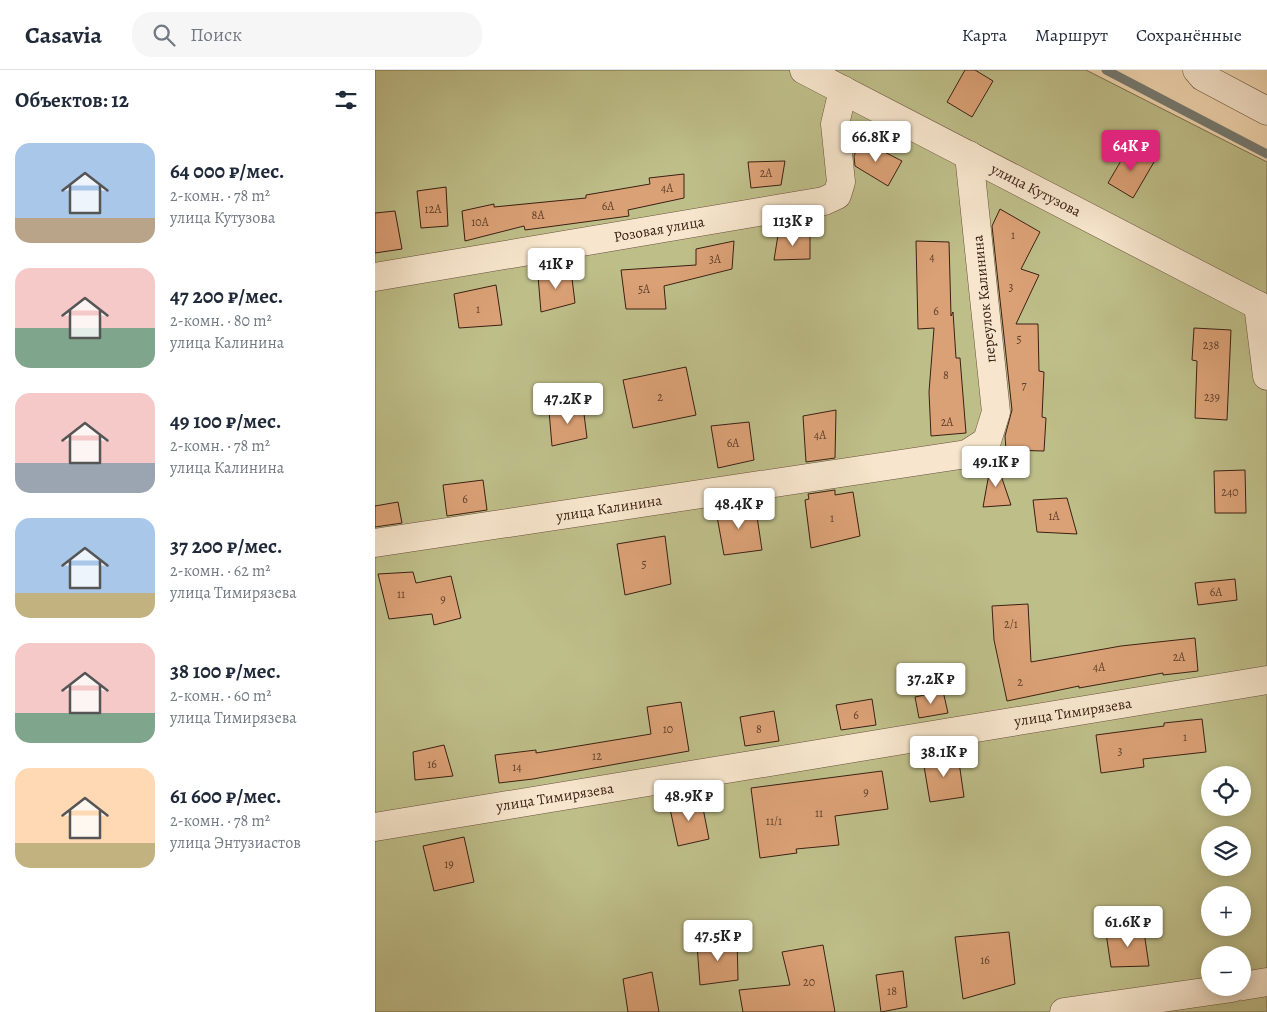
<!DOCTYPE html>
<html lang="ru">
<head>
<meta charset="utf-8">
<style>
  :root { --surface:#fff; --page:#f6f6f7; --text:#1f2937; --muted:#747a83; --line:#e0e1e3; --accent:#db2777 }
  body { margin:0; font-family:Alegreya,serif; background:var(--page); color:var(--text); height:100vh; display:flex; flex-direction:column; font-size:19px; white-space:nowrap }
  * { box-sizing:border-box; margin:0 }
  p { font-size:16px; color:var(--muted) }
  .icon { flex:none; width:28px; height:28px; fill:none; stroke:currentColor; stroke-width:2; stroke-linecap:round; stroke-linejoin:round }
  .map { position:relative; flex:1; overflow:hidden }
  .side { display:flex; flex-direction:column; background:var(--surface); width:375px }
  .side>* { flex:none }
  .tools { position:absolute; left:826px; top:696px; display:grid; gap:10px }
  .tools a { display:grid; place-items:center; width:50px; height:50px; border-radius:50%; background:var(--surface); box-shadow:0 2px 12px #0003; font-size:25px }
  .price { position:absolute; translate:-50% -42px; padding:0 11px; border-radius:5px; background:#fff; color:#222; font-size:16px; line-height:32px; filter:drop-shadow(0 1px 2px #0008) }
  .price::after { content:''; position:absolute; left:50%; top:30px; width:15px; height:11px; margin-left:-8px; background:inherit; clip-path:polygon(0 0,100% 0,50% 100%) }
  .price.current { background:var(--accent); color:#fff }
  ul { padding:0; list-style:none }
  li { display:flex; align-items:center; gap:15px; height:125px; padding:0 15px }
  li span { display:grid; place-items:center; flex:none; width:140px; height:100px; border-radius:15px; color:#555 }
  li>.icon { margin-inline-start:auto }
  span .icon { width:60px; height:60px; fill:#fffc; stroke-width:1 }
  li b { font-size:21px }
  h2 { display:flex; justify-content:space-between; align-items:center; height:60px; padding:0 15px; font-size:21px }
  header { display:flex; align-items:center; gap:30px; box-sizing:border-box; height:70px; padding:0 25px; background:var(--surface); border-bottom:1px solid var(--line) }
  header strong { font-size:24px }
  nav { display:flex; gap:28px; margin-inline-start:auto; font-size:18px }
  .search { width:350px; height:45px; background:var(--page); display:flex; align-items:center; gap:12px; box-sizing:border-box; padding:0 18px; border-radius:20px; color:var(--muted); font-size:19px }
  main { display:flex; flex:1; min-height:0 }
  .map>svg:first-child { display:block }
  .green { fill:#bebe89; stroke:#7c6f4e; fill-rule:evenodd }
  .lines { fill:none; stroke-linecap:round; stroke-linejoin:round }
  .stream { stroke:#757b74; stroke-width:9 }
  .building { fill:#dba176; stroke:#3a2013 }
  .minor-casing { stroke:#684e3b; stroke-width:29 }
  .minor { stroke:#f7e6cd; stroke-width:28 }
  .labels { text-anchor:middle; dominant-baseline:central; stroke-width:5; stroke-linejoin:round; paint-order:stroke }
  .number-label { font-size:12px; fill:#62402c }
  .street-label { font-size:15px; fill:#3a2013; stroke:#f7e6cd }
</style>
</head>
<body>
<header>
<strong>Casavia</strong>
<div class="search"><svg class="icon" aria-label="search" viewBox="0 0 24 24"><circle cx="10" cy="10" r="6"/><path d="M15 15l6 6"/></svg>Поиск</div>
<nav><a>Карта</a><a>Маршрут</a><a>Сохранённые</a></nav>
</header>
<main>
<section class="side">
<h2>Объектов: 12<svg class="icon" aria-label="filters" viewBox="0 0 24 24"><path d="M4 7h16M4 17h16"/><circle cx="9" cy="7" r="2"/><circle cx="15" cy="17" r="2"/></svg></h2>
<ul>
<li><span style="background:linear-gradient(#a9c7e8 75%,#b9a48a 0)"><svg class="icon" aria-label="home" viewBox="0 0 24 24"><path d="M3 11l9-7 9 7M6 9v11h12V9"/></svg></span><div><b>64 000 ₽/мес.</b><p>2-комн. · 78 m²</p><p>улица Кутузова</p></div></li>
<li><span style="background:linear-gradient(#f6c9c9 60%,#7fa58c 0)"><svg class="icon" aria-label="home" viewBox="0 0 24 24"><path d="M3 11l9-7 9 7M6 9v11h12V9"/></svg></span><div><b>47 200 ₽/мес.</b><p>2-комн. · 80 m²</p><p>улица Калинина</p></div></li>
<li><span style="background:linear-gradient(#f6c9c9 70%,#9aa5b1 0)"><svg class="icon" aria-label="home" viewBox="0 0 24 24"><path d="M3 11l9-7 9 7M6 9v11h12V9"/></svg></span><div><b>49 100 ₽/мес.</b><p>2-комн. · 78 m²</p><p>улица Калинина</p></div></li>
<li><span style="background:linear-gradient(#a9c7e8 75%,#c2b280 0)"><svg class="icon" aria-label="home" viewBox="0 0 24 24"><path d="M3 11l9-7 9 7M6 9v11h12V9"/></svg></span><div><b>37 200 ₽/мес.</b><p>2-комн. · 62 m²</p><p>улица Тимирязева</p></div></li>
<li><span style="background:linear-gradient(#f6c9c9 70%,#7fa58c 0)"><svg class="icon" aria-label="home" viewBox="0 0 24 24"><path d="M3 11l9-7 9 7M6 9v11h12V9"/></svg></span><div><b>38 100 ₽/мес.</b><p>2-комн. · 60 m²</p><p>улица Тимирязева</p></div></li>
<li><span style="background:linear-gradient(#ffd9b3 75%,#c2b280 0)"><svg class="icon" aria-label="home" viewBox="0 0 24 24"><path d="M3 11l9-7 9 7M6 9v11h12V9"/></svg></span><div><b>61 600 ₽/мес.</b><p>2-комн. · 78 m²</p><p>улица Энтузиастов</p></div></li>
</ul>
</section>
<div class="map">
<svg width="892" height="942" viewBox="0 0 892 942">
  <rect width="100%" height="100%" fill="#f2d8b2"/>
  <filter id="stains"><feTurbulence type="fractalNoise" baseFrequency=".004" numOctaves="4"/><feColorMatrix values="0 0 0 0 .2 0 0 0 0 .09 0 0 0 0 .02 0 0 0 .5 -.17"/></filter>
  <radialGradient id="worn" r=".72"><stop offset=".6" stop-color="#630" stop-opacity="0"/><stop offset="1" stop-color="#630" stop-opacity=".3"/></radialGradient>
  <path class="green" d="M0,0H711L892,92V942H0ZM835,705H868V738H835ZM835,765H868V798H835ZM835,825H868V858H835ZM835,885H868V918H835Z"/>
  <g class="lines">
    <polyline class="stream" points="731,0 892,84"/>
  </g>
  <g class="building">
    <polygon points="590,0 600,0 618,11 597,47 572,32"/>
    <polygon points="486,70 527,91 513,116 480,96 479,86"/>
    <polygon points="754,77 779,92 758,128 733,113"/>
    <polygon points="410,91 406,115 376,118 373,92"/>
    <polygon points="309,104 309,128 253,140 254,146 150,160 149,156 90,171 87,141 119,134 119,137 211,128 211,125 275,114 274,108"/>
    <polygon points="71,117 73,156 46,158 42,121"/>
    <polygon points="625,139 665,162 646,199 664,205 641,254 663,254 664,301 669,302 667,347 671,348 669,381 631,380 630,366 637,340 617,156"/>
    <polygon points="20,141 27,179 0,183 0,143"/>
    <polygon points="435,164 435,189 399,190 403,165"/>
    <polygon points="359,171 357,199 289,216 291,239 251,239 246,200 321,195 321,179"/>
    <polygon points="541,171 574,172 576,246 578,242 581,288 585,288 591,363 556,366 554,322 559,258 543,259"/>
    <polygon points="196,200 200,233 166,242 163,206"/>
    <polygon points="121,215 127,255 84,258 79,224"/>
    <polygon points="819,258 856,260 852,350 820,348 822,291 817,290"/>
    <polygon points="311,297 321,345 258,358 248,310"/>
    <polygon points="208,336 212,368 177,376 174,341"/>
    <polygon points="461,340 460,388 431,392 428,346"/>
    <polygon points="374,352 379,390 343,398 336,356"/>
    <polygon points="619,385 636,435 608,437 617,387"/>
    <polygon points="870,400 871,443 840,443 839,401"/>
    <polygon points="108,410 112,440 72,446 68,415"/>
    <polygon points="460,420 460,425 478,422 485,466 436,478 430,430 434,429 433,424"/>
    <polygon points="692,428 702,464 662,462 658,430"/>
    <polygon points="23,432 27,453 0,457 0,436"/>
    <polygon points="380,433 387,480 349,485 341,441"/>
    <polygon points="290,466 296,514 250,525 242,474"/>
    <polygon points="38,502 41,513 76,506 86,548 59,555 57,544 14,549 3,504"/>
    <polygon points="860,509 862,530 823,535 820,513"/>
    <polygon points="653,534 656,592 746,576 820,568 823,601 788,605 788,603 704,618 704,616 632,631 619,570 617,536"/>
    <polygon points="568,621 573,643 544,648 540,627"/>
    <polygon points="497,629 501,655 466,660 461,635"/>
    <polygon points="306,632 314,681 158,709 124,713 120,685 161,680 161,683 276,664 272,637"/>
    <polygon points="399,641 404,671 370,676 365,647"/>
    <polygon points="827,649 831,682 768,689 769,697 726,703 721,665 789,656 789,653"/>
    <polygon points="69,675 78,706 40,710 38,682"/>
    <polygon points="583,685 589,727 555,732 548,690"/>
    <polygon points="507,701 513,739 460,746 464,775 421,779 422,783 385,788 376,718"/>
    <polygon points="326,728 334,769 303,776 294,734"/>
    <polygon points="89,767 99,812 59,821 48,776"/>
    <polygon points="768,855 774,896 736,897 731,863"/>
    <polygon points="634,862 640,914 588,929 580,867"/>
    <polygon points="362,867 363,910 325,915 322,875"/>
    <polygon points="448,875 460,942 368,942 364,920 415,915 407,882"/>
    <polygon points="528,901 532,937 506,942 501,905"/>
    <polygon points="277,902 284,942 253,942 248,909"/>
  </g>
  <g class="lines">
    <g class="minor-casing">
      <g id="minor">
        <polyline points="429,0 892,240"/>
        <polyline points="822,0 828,7 892,41"/>
        <polyline points="0,207 449,131 462,125 466,112 460,54 468,20"/>
        <polyline points="883,235 892,306"/>
        <polyline points="0,473 592,384 612,371 621,342 594,85"/>
        <polyline points="0,757 892,610"/>
        <polyline points="868,916 892,912"/>
        <polyline points="689,942 857,918"/>
      </g>
    </g>
    <use href="#minor" class="minor"/>
  </g>
  <g class="labels">
    <g class="number-label">
      <text x="391" y="103">2А</text>
      <text x="292" y="118">4А</text>
      <text x="233" y="136">6А</text>
      <text x="58" y="139">12А</text>
      <text x="163" y="145">8А</text>
      <text x="105" y="152">10А</text>
      <text x="638" y="165">1</text>
      <text x="557" y="187">4</text>
      <text x="340" y="189">3А</text>
      <text x="636" y="217">3</text>
      <text x="269" y="219">5А</text>
      <text x="103" y="239">1</text>
      <text x="561" y="241">6</text>
      <text x="644" y="269">5</text>
      <text x="836" y="275">238</text>
      <text x="571" y="305">8</text>
      <text x="649" y="315">7</text>
      <text x="285" y="327">2</text>
      <text x="837" y="327">239</text>
      <text x="572" y="352">2А</text>
      <text x="445" y="365">4А</text>
      <text x="358" y="373">6А</text>
      <text x="855" y="422">240</text>
      <text x="90" y="429">6</text>
      <text x="679" y="446">1А</text>
      <text x="457" y="448">1</text>
      <text x="269" y="494">5</text>
      <text x="841" y="522">6А</text>
      <text x="26" y="524">11</text>
      <text x="68" y="529">9</text>
      <text x="636" y="554">2/1</text>
      <text x="804" y="587">2А</text>
      <text x="724" y="597">4А</text>
      <text x="645" y="612">2</text>
      <text x="481" y="645">6</text>
      <text x="293" y="659">10</text>
      <text x="384" y="659">8</text>
      <text x="810" y="667">1</text>
      <text x="745" y="681">3</text>
      <text x="222" y="686">12</text>
      <text x="57" y="694">16</text>
      <text x="142" y="697">14</text>
      <text x="491" y="722">9</text>
      <text x="444" y="743">11</text>
      <text x="399" y="751">11/1</text>
      <text x="74" y="794">19</text>
      <text x="610" y="890">16</text>
      <text x="434" y="912">20</text>
      <text x="517" y="921">18</text>
    </g>
    <g class="street-label">
      <text transform="translate(661 120) rotate(27)">улица Кутузова</text>
      <text transform="translate(284 159) rotate(-10)">Розовая улица</text>
      <text transform="translate(609 229) rotate(-96)">переулок Калинина</text>
      <text transform="translate(234 438) rotate(-9)">улица Калинина</text>
      <text transform="translate(698 642) rotate(-9)">улица Тимирязева</text>
      <text transform="translate(180 727) rotate(-9)">улица Тимирязева</text>
    </g>
  </g>
  <rect width="100%" height="100%" filter="url(#stains)"/>
  <rect width="100%" height="100%" fill="url(#worn)"/>
</svg>
<div class="tools">
<a><svg class="icon" aria-label="locate" viewBox="0 0 24 24"><circle cx="12" cy="12" r="6"/><path d="M12 2v4M12 18v4M2 12h4M18 12h4"/></svg></a>
<a><svg class="icon" aria-label="layers" viewBox="0 0 24 24"><path d="M12 4l9 5-9 5-9-5zM3 14l9 5 9-5"/></svg></a>
<a>+</a>
<a>−</a>
</div>
<b class="price" style="left:501px;top:93px">66.8K ₽</b>
<b class="price current" style="left:756px;top:102px">64K ₽</b>
<b class="price" style="left:418px;top:177px">113K ₽</b>
<b class="price" style="left:181px;top:220px">41K ₽</b>
<b class="price" style="left:193px;top:355px">47.2K ₽</b>
<b class="price" style="left:621px;top:418px">49.1K ₽</b>
<b class="price" style="left:364px;top:460px">48.4K ₽</b>
<b class="price" style="left:556px;top:635px">37.2K ₽</b>
<b class="price" style="left:569px;top:708px">38.1K ₽</b>
<b class="price" style="left:314px;top:752px">48.9K ₽</b>
<b class="price" style="left:753px;top:878px">61.6K ₽</b>
<b class="price" style="left:343px;top:892px">47.5K ₽</b>
</div>
</main>
</body>
</html>
